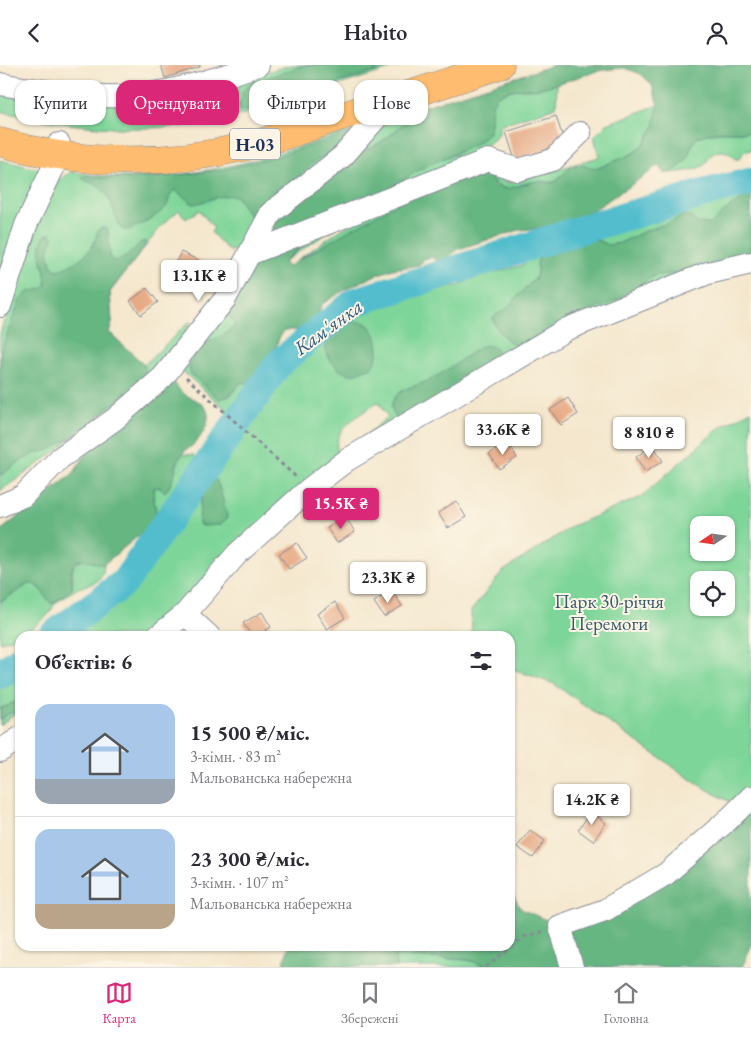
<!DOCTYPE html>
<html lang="uk">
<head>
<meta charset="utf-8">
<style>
  :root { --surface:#fff; --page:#f2f2f3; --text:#2b2b33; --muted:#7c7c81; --line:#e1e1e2; --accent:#db2777 }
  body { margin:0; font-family:"EB Garamond",serif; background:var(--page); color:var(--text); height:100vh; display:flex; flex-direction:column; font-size:19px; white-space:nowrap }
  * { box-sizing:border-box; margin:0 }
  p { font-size:16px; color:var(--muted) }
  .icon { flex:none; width:28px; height:28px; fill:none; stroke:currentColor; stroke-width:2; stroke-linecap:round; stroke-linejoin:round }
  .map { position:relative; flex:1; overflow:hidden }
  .sheet { position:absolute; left:15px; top:566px; width:500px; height:320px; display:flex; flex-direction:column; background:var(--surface); border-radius:15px; box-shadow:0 1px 4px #0004 }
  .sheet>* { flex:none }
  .top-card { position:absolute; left:15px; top:15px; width:500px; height:45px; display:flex; gap:10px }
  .needle { width:32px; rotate:257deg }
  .fabs { position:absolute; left:690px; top:451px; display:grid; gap:10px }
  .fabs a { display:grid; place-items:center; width:45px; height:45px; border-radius:10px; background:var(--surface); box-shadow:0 1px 4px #0004; font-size:25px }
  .price { position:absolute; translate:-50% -42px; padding:0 11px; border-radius:5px; background:#fff; color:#222; font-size:16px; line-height:32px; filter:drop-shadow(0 1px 2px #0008) }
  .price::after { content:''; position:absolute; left:50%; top:30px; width:15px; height:11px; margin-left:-8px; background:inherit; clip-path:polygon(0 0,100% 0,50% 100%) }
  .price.on { background:var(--accent); color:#fff }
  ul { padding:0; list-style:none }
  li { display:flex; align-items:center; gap:15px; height:125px; padding:0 20px }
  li+li { border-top:1px solid var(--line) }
  li span { display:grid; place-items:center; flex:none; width:140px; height:100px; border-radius:15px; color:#555 }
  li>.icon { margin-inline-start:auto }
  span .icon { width:60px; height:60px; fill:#fffc; stroke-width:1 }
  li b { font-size:21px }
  h2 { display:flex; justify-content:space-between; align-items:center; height:60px; padding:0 20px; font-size:21px }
  .chip { padding:0 18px; border-radius:15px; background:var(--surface); box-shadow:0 1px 4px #0004; font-size:18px; line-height:45px }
  .chip.on { background:var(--accent); color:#fff }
  header { display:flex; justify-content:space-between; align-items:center; height:65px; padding:0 20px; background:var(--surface); font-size:22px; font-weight:600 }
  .dock { display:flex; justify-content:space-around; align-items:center; height:70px; border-top:1px solid var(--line); background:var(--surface); font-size:14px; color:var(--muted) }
  .dock a { display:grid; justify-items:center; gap:2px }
  .dock .on { color:var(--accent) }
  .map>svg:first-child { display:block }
  .green { fill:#7ed599; stroke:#4c827c; fill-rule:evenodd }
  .forest { fill:#66b681; stroke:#407270; fill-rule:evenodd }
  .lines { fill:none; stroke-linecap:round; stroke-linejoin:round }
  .river { stroke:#52bdce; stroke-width:29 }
  .building { fill:#e6a883 }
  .minor-casing { stroke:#888b96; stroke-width:24 }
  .major-casing { stroke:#888b96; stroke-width:29 }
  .path { stroke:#888b96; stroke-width:3; stroke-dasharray:4 4; stroke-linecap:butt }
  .minor { stroke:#fff; stroke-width:22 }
  .major { stroke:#fdbc6f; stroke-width:28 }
  .labels { text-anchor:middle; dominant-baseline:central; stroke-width:4; stroke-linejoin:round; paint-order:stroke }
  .shield { fill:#fcf5e5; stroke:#5e6a86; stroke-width:1 }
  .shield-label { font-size:18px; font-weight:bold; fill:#1b2f5e }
  .park-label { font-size:19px; fill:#34586d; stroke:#fcf5e5 }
  .water-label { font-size:20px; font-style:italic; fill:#2c5a80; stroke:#fcf5e5 }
</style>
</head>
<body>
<header><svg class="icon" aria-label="back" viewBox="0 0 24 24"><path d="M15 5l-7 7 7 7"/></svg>Habito<svg class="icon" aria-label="person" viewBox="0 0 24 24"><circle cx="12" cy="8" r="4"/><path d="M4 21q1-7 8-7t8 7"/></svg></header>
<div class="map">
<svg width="751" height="902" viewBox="0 0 751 902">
  <rect width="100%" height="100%" fill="#fcf5e5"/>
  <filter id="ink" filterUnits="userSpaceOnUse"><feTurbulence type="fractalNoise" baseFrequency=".02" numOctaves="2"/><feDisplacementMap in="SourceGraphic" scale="10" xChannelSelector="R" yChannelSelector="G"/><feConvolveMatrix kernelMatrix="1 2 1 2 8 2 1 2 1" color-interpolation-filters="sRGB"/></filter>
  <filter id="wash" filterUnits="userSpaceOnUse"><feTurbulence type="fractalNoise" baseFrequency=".0096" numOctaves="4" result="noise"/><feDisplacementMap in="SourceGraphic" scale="20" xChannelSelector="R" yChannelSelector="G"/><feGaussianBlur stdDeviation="1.12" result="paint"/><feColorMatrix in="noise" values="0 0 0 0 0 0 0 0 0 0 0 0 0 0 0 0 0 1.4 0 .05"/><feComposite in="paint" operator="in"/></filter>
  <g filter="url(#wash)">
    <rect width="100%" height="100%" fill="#f4e7cd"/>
    <g class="green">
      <path d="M291,0H403C365,12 326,24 287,36C264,43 241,51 218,56C144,69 72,64 0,46V25L36,31L266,7Z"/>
      <polygon points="557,19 556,42 502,59 499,62 499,70 486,81 336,162 285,196 321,165 425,101 458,88 491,46 492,37 495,32 505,27 519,23 538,23"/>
      <path d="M658,40C657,47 657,56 654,62C644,85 620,99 597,103C589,104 581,99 574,101C567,103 564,112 557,116C550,119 545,115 539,116C511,117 508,137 486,107L379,150L297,195L339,166L398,133L492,97C496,105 501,117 510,118L599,92L594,72L607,59Z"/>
      <path d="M422,42C412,49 405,58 395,66C386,75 373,82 361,87L391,51Z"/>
      <path d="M360,64L246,182L236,185L229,186L211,167L214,163L199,145L186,154L179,145L163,159L110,227L112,258L109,267L144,300L190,256L186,270L153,310L44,395L0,426V269L31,165L58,115L71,107C82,108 93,110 105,111C151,115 201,108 246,97C284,88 321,71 360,64Z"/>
      <path d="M719,67H751V85L744,87L739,94H735C730,86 719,83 711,90C707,94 707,99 701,102C692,106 680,107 670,108L687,94L690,83L694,75L702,70Z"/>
      <polygon points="0,95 38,104 38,112 0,206"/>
      <path d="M733,112C741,112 742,121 751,119V194L704,208L360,377L362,373L388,352L378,337C362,349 330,364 338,388L152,571H74L94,556L115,537L147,499L163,470L177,455L183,446L187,429L199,413L200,407L211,396L226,375V367L228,364L248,353L254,347L270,322L294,294L317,273L337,257L343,251L368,238L378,236H390L400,233L417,224L429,222L444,224L450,221H458L472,213L483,210L520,201L524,199L530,189L535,186L555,183L581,172L637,157L642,154L650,156L666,151L684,139L718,129L725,117Z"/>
      <polygon points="236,224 231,254 234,258 234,261 223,272 215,274 189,304 192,309 219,334 230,331 240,318 251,317 257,313 253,322 231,349 180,304"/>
      <path d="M751,346V749L696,718L554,619L510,603V571H472L471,546L502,507L572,461L641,432L719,363ZM699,460H726V488H699ZM699,515H726V542H699Z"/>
      <path d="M182,389L194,390L196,393L179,416L172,437L156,454L153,427L156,422L167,425C175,413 175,400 182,389Z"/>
      <path d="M82,495L104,499L103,508L100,514L94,518L78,523L55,538L49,549L27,567L15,573L0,577V537L29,519H34L55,538L65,528L72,524C75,512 67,501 82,495Z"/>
      <polygon points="20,600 20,657 14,649 0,660 0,613"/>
      <polygon points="394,891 468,895 490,902 397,902"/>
    </g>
    <g class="forest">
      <polygon points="305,0 396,0 308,27 241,46 239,40 243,32 242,27 250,18"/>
      <path d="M554,0H751V67C736,68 715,64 701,71C690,76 692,85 687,93C684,100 672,108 665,109L660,101L655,102L650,107L592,146L546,163L519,165L458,184L442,198L431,192L424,194L419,200L393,204L376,210L346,224L322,239L318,249L300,265H285L280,271L271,295L257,313L251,317L240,318C234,326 229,333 219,334L191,309C186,298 198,284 207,278C217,272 227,271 234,261V258L227,248L236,224L260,195L273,157L361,87C373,82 386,75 395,66C405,58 412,49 422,42ZM624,3L641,9L652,20L658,40L654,62L644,78L634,88L598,103L576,100L570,103L555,117L548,118L537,116L507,124L496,121L486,107L414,129L341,170L289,201L285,200V196C314,167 350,148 385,127C398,119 412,108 426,101C445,91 467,86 484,73C500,60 481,38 503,28C515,22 527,25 540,23C560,19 579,11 598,6C606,4 616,4 624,3Z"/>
      <path d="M348,68L351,74L319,93L304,106L254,157L236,131C222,128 207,137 193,139L175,125C168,129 170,136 166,142C159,150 135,164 125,165L120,163C115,149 111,130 98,121C92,117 85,117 81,112L85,111L107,113L158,112L221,105L275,92Z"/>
      <path d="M751,130V191L682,208L657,210L649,214L629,229L516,281C507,276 493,263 493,252L506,244L536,212L537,204V197L544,187L587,174L600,176L608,180L620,178L645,166L669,158L683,150L689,151L698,158L711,159L729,142Z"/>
      <path d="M100,163H105L108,165L110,192L113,196C126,196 132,185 141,177L145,176V181L110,227L112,258L109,267L144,300L146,306L135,319L81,366L52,384L36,388L19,397L0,411V288L19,237C29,221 33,229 46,221C47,204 33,184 46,170L51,169L53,173L48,186L52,202L58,205C70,202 89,190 94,178C96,173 96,168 100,163Z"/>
      <path d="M354,257C357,257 362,256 365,258C378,265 383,292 371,302C369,304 364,304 361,306C354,311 347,310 340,305C314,284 327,267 354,257Z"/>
      <path d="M484,280C495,282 499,285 501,296L401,357C393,350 388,343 394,334C400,323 414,322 425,317C446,308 464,291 484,280Z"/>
      <path d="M173,316C176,320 179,325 183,328C189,333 197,334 203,340C214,350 205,367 196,377C192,382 186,384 182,389C173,401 176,416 165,427L159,422L154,423C151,435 160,447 154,458L104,499C93,500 74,485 71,508C71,513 73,518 72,524C66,527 57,537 52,539C43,532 42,519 29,519L0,537V466L73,409L88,386Z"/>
      <path d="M211,411C214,413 216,413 217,417C220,423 227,447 227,453L220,460L202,461L199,459L200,440L207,412Z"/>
      <polygon points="20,637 20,650 16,647 10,648 0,655 0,644 13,638"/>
      <polygon points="740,743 751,749 751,882 742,902 490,902 468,895 394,891 397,902 282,902 289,881 510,881 510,825 521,844 560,861 605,845"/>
    </g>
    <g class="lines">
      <g class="river">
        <polyline points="52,571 124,518 279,298 355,237 586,163 709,127 751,117"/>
        <polyline points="0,609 20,595"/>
      </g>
    </g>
    <g id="blocks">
      <g class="building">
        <polygon points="161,0 200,0 200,2 165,13"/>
        <polygon points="556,51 565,79 515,95 506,67"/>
        <polygon points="181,187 200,196 192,213 172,203"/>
        <polygon points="147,223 158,237 141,250 130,236"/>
        <polygon points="568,333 578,349 561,360 550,345"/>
        <polygon points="508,377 517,393 499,404 489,389"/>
        <polygon points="653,380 663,396 645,407 636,392"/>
        <polygon points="456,436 466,452 448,463 438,448"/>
        <polygon points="345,451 355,467 337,478 327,463"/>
        <polygon points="297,478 307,493 289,504 279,489"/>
        <polygon points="392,525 402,541 384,552 374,537"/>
        <polygon points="335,537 345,553 327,564 317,549"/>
        <polygon points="262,547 271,562 257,571 252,571 243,558"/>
        <polygon points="591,747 606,758 593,776 578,765"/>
        <polygon points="530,765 545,776 533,793 517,782"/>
      </g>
    </g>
  </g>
  <g filter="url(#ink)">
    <use href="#blocks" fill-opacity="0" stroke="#888b96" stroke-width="1"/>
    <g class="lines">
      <g class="minor-casing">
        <g id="minor">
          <path d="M0,19C45,27 94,34 140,30C177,26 223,12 258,0"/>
          <polyline points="249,189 488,95 518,105 553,95 580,68"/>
          <polyline points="0,241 26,160 53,103 59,79"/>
          <polyline points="0,441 23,431 60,393 115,354 163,312 225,234 271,148 343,91 391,36"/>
          <polyline points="185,549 209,571"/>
          <polyline points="158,571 185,549 237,489 309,424 347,395 567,264 708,208 751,198"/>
          <polyline points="0,686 20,673"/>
          <polyline points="572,902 560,861 605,845 666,809 731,752 751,732"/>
        </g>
      </g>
      <g class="major-casing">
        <path id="major" d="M0,77C78,100 164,101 244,82C278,74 312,61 345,50C397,34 449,17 500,0"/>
      </g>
      <g class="path">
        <polyline points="186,312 296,412"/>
        <polyline points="486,902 524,872 544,866"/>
      </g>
      <use href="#minor" class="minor"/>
      <use href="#major" class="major"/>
    </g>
  </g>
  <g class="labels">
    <rect class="shield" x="230" y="63.5" width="50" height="31" rx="4"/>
    <g class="shield-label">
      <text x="255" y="79">Н-03</text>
    </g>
    <g class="park-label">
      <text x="609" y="536">Парк 30-річчя<tspan x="609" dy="22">Перемоги</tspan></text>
    </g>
    <g class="water-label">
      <text transform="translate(328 262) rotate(-36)">Кам'янка</text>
    </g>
  </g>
</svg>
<div class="fabs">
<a><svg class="needle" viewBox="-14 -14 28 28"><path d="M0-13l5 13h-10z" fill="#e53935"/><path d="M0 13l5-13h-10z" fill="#7c7c81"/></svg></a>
<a><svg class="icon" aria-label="locate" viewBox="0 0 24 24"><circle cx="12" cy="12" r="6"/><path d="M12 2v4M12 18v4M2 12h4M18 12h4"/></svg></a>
</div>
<b class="price" style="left:199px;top:237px">13.1K ₴</b>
<b class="price" style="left:503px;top:391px">33.6K ₴</b>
<b class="price" style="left:649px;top:394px">8 810 ₴</b>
<b class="price on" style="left:341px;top:465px">15.5K ₴</b>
<b class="price" style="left:388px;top:539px">23.3K ₴</b>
<b class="price" style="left:592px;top:761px">14.2K ₴</b>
<div class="top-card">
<a class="chip">Купити</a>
<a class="chip on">Орендувати</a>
<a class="chip">Фільтри</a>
<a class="chip">Нове</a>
</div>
<section class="sheet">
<h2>Об’єктів: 6<svg class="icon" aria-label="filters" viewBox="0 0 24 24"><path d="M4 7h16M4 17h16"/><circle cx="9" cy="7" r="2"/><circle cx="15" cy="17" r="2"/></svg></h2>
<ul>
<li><span style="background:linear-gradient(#a9c7e8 75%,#9aa5b1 0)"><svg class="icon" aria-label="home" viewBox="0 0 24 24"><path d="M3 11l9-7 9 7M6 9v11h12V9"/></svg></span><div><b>15 500 ₴/міс.</b><p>3-кімн. · 83 m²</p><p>Мальованська набережна</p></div></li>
<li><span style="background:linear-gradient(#a9c7e8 75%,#b9a48a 0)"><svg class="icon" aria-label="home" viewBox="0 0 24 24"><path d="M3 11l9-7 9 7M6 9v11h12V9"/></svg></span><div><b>23 300 ₴/міс.</b><p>3-кімн. · 107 m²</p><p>Мальованська набережна</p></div></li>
</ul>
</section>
</div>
<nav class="dock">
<a class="on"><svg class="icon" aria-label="map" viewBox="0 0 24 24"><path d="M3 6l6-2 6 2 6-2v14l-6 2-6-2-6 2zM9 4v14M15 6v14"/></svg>Карта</a>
<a><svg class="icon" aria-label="saved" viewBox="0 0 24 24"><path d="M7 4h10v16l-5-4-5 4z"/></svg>Збережені</a>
<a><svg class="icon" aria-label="home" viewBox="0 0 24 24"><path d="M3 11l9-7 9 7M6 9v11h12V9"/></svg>Головна</a>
</nav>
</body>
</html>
